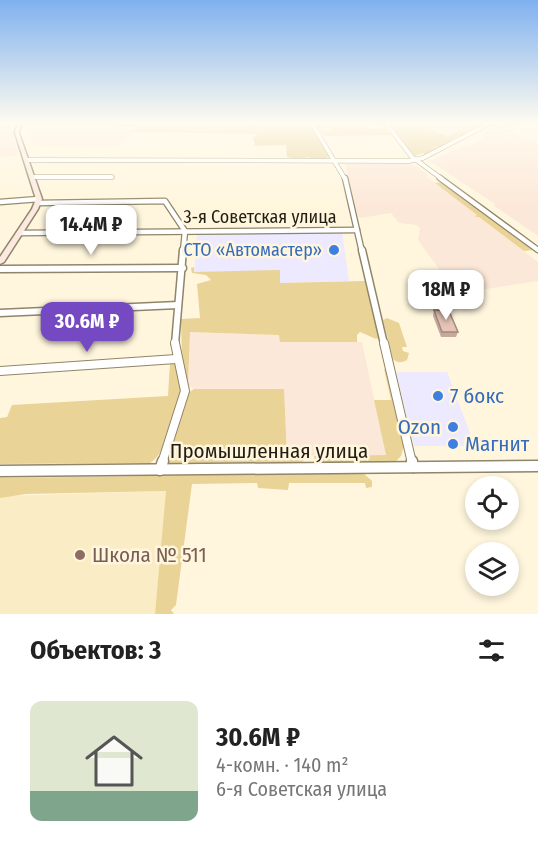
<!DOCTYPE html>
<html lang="ru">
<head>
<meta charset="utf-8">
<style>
  :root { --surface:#fff; --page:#f2f2f2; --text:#222; --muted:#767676; --accent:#7449c1 }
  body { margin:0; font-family:"Fira Sans Condensed",sans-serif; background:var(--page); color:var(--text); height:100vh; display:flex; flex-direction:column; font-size:22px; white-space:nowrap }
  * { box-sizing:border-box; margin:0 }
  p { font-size:20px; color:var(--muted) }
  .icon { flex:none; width:33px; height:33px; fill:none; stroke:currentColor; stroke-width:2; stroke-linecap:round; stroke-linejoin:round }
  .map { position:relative; height:614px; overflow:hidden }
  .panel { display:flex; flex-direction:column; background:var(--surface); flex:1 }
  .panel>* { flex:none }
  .tools { position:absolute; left:465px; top:476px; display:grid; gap:12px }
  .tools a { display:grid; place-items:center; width:54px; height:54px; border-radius:50%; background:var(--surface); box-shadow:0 3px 9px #0003; font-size:30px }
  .price { position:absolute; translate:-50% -51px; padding:0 14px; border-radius:12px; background:#fff; color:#222; font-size:20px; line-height:39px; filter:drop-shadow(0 2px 3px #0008) }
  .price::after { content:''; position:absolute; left:50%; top:36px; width:18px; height:14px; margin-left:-9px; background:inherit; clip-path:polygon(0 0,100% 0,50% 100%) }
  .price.current { background:var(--accent); color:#fff }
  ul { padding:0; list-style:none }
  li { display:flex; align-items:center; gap:18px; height:150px; padding:0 30px }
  li span { display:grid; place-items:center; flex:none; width:168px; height:120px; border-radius:12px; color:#555 }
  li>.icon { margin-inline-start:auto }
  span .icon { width:72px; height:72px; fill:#fffc; stroke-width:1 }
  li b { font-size:26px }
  h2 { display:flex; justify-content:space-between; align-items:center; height:72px; padding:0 30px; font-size:26px }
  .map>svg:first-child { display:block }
  .commercial { fill:#ede9ff }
  .industrial { fill:#fce8d8 }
  .built { fill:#faecc5 }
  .green { fill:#e9d397 }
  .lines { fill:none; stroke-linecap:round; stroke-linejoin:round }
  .stream { stroke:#83adf9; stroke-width:2 }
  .street-far4-casing { stroke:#8f8569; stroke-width:5 }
  .street-far3-casing { stroke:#8f8569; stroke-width:7 }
  .street-far2-casing { stroke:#8f8569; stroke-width:9 }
  .street-far1-casing { stroke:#8f8569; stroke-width:10 }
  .street-casing { stroke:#8f8569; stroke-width:13 }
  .secondary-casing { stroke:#8f8569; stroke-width:3 }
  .street-far4 { stroke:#fff; stroke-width:4 }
  .street-far3 { stroke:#fff; stroke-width:4.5 }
  .street-far2 { stroke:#fff; stroke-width:6 }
  .street-far1 { stroke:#fff; stroke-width:8 }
  .street { stroke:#fff; stroke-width:10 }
  .secondary { fill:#fceae2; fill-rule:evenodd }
  .wall { fill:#c6a99d }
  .building { fill:#e6c5b7; stroke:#a18a80; stroke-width:1.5 }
  .shop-dot { fill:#3f7fe0; stroke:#fff6dd; stroke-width:2 }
  .education-dot { fill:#8d6e63; stroke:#fff6dd; stroke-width:2 }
  .labels { text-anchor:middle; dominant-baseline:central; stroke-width:5; stroke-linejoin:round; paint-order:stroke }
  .street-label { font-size:18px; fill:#221d12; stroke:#fff6dd }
  .shop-label { font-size:18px; fill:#366cbe; stroke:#fff6dd; text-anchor:end }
  .near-shop-label { font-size:21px; fill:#366cbe; stroke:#fff6dd; text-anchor:start }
  .near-street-label { font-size:21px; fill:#221d12; stroke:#fff6dd }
  .near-education-label { font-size:21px; fill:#785e54; stroke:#fff6dd; text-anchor:start }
</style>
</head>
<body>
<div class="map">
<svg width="538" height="614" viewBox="0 0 538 614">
  <rect width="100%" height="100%" fill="#fff6dd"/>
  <g class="commercial">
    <polygon points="342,231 349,281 280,283 280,271 194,272 197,233"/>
    <polygon points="396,372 447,372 475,446 414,446"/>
  </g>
  <g class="industrial">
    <polygon points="0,122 12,122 9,129 12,131 18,155 0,157"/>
    <polygon points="387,122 476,122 450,135 411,123 391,126"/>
    <polygon points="35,128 89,128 135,129 119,146 32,145 30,129"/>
    <polygon points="493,130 503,130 538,143 538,236 493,205 495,204 430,161 461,147 468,147 487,136 482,135"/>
    <polygon points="345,164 411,164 420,168 428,175 426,176 478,216 476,217 479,217 538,262 538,281 486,289 454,290 418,240 420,228 416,225 399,223 391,213 360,218 358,216"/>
    <polygon points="190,332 280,335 280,342 362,342 386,455 287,456 284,389 194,389 188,385"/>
  </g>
  <polygon class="built" points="167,491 155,614 0,614 0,496"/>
  <g class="green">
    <polygon points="29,122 307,122 330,157 326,158 326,160 307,159 310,157 296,159 287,157 286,145 255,146 253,137 257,136 257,134 133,132 137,127 106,124 28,125"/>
    <polygon points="314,122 330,122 324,123 376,129 385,128 393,137 390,135 324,136 319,129 331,131 331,128 319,128"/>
    <polygon points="476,122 489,122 460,137 459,135 449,141 459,138 440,148 431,146 437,149 422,157 424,153 414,156 392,128 411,123 448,136"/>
    <polygon points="442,182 533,249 533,250 524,251 479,217 476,217 475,216 477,215 435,183"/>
    <polygon points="194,267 194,272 280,270 280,283 365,281 379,338 376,339 360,332 357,335 357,342 280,342 279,335 190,332 188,385 182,360 181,319 200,318 197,284 211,280 206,275 192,273 191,268"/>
    <path d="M387,318L399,323L407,347H402L403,351L409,353L407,360C402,363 397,363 393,359L383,320Z"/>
    <path d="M176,361C178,368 182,377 182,384C182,402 167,454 150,463L0,464V418L7,417L12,405L168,396L170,362Z"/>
    <polygon points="384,369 386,370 404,445 401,456 395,462 315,463 314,456 386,455 374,400 391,400"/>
    <path d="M194,389H284L287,456H305L303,462L167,463C167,457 184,399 186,395C188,393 191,391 194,389Z"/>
    <polygon points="363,473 372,481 372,487 366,488 365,483 289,483 288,490 258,488 257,483 192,484 176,605 171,610 174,614 155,614 166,491 26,494 0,498 0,478"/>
  </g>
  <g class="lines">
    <polyline class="stream" points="447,472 538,471"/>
    <g class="street-far4-casing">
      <g id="street-far4">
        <polyline points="311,122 345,179"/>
        <polyline points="385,122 412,157 442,179"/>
        <polyline points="491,122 510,129"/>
        <polyline points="26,160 409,161 423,158 492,122"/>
        <polyline points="33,177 112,177"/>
      </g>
    </g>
    <g class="street-far3-casing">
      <g id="street-far3">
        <polyline points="345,178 362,252"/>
        <polyline points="440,178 538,250"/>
        <polyline points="0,202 39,199"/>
        <polyline points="38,203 165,201 185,231 183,252"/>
        <polyline points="19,233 357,230"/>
      </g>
    </g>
    <g class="street-far2-casing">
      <g id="street-far2">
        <polyline points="362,250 384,344"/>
        <polyline points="0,269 183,268"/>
        <polyline points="0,313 178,305"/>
        <polyline points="175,344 183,250"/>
      </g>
    </g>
    <g class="street-far1-casing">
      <g id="street-far1">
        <polyline points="384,343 412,463"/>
        <polyline points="0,371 176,359"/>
        <polyline points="162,463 185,391 175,343"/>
      </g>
    </g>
    <g class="street-casing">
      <g id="street">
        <polyline points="412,461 413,467"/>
        <polyline points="160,470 163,461"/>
        <polyline points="0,471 538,466"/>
      </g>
    </g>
    <g class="secondary-casing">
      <polygon id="secondary" points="18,122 22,122 19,133 42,199 38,209 4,262 0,264 0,257 32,209 36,199 15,133"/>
    </g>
    <use href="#street-far4" class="street-far4"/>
    <use href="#street-far3" class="street-far3"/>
    <use href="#street-far2" class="street-far2"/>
    <use href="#street-far1" class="street-far1"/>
    <use href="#street" class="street"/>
    <use href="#secondary" class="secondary"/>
  </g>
  <polygon class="wall" points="434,310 458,332 456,337 441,337 433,316"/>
  <polygon class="building" points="434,310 449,311 458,332 442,332"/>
  <linearGradient id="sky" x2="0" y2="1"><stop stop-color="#7fb1ef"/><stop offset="0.59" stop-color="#fffbf0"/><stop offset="1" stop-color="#fffbf0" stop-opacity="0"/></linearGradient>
  <rect width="538" height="208" fill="url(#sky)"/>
  <g class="shop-dot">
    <circle cx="334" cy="250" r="6"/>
    <circle cx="438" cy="396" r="6"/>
    <circle cx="453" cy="427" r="6"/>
    <circle cx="453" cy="444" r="6"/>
  </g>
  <circle class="education-dot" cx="80" cy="555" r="6"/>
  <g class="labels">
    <g class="street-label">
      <text x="260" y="217">3-я Советская улица</text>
    </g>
    <g class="shop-label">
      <text x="322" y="250">СТО «Автомастер»</text>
    </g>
    <g class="near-shop-label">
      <text x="450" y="396">7 бокс</text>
      <text x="441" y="427" text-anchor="end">Ozon</text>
      <text x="465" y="444">Магнит</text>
    </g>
    <g class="near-street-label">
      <text x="269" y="451">Промышленная улица</text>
    </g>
    <g class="near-education-label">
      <text x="92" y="555">Школа № 511</text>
    </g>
  </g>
</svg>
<div class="tools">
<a><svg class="icon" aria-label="locate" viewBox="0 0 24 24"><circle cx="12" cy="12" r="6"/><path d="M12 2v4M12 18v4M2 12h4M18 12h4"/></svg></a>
<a><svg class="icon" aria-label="layers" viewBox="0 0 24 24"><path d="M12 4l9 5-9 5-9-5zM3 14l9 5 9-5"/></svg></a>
</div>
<b class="price" style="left:91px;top:256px">14.4M ₽</b>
<b class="price" style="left:446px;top:321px">18M ₽</b>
<b class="price current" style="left:87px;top:353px">30.6M ₽</b>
</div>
<section class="panel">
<h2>Объектов: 3<svg class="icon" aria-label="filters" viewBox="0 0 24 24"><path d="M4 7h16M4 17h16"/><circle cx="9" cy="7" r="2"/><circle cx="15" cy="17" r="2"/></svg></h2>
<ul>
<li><span style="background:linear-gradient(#dfe7d0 75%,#7fa58c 0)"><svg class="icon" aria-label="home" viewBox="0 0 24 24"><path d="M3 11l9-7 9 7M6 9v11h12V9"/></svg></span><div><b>30.6M ₽</b><p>4-комн. · 140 m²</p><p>6-я Советская улица</p></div></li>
</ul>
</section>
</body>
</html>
